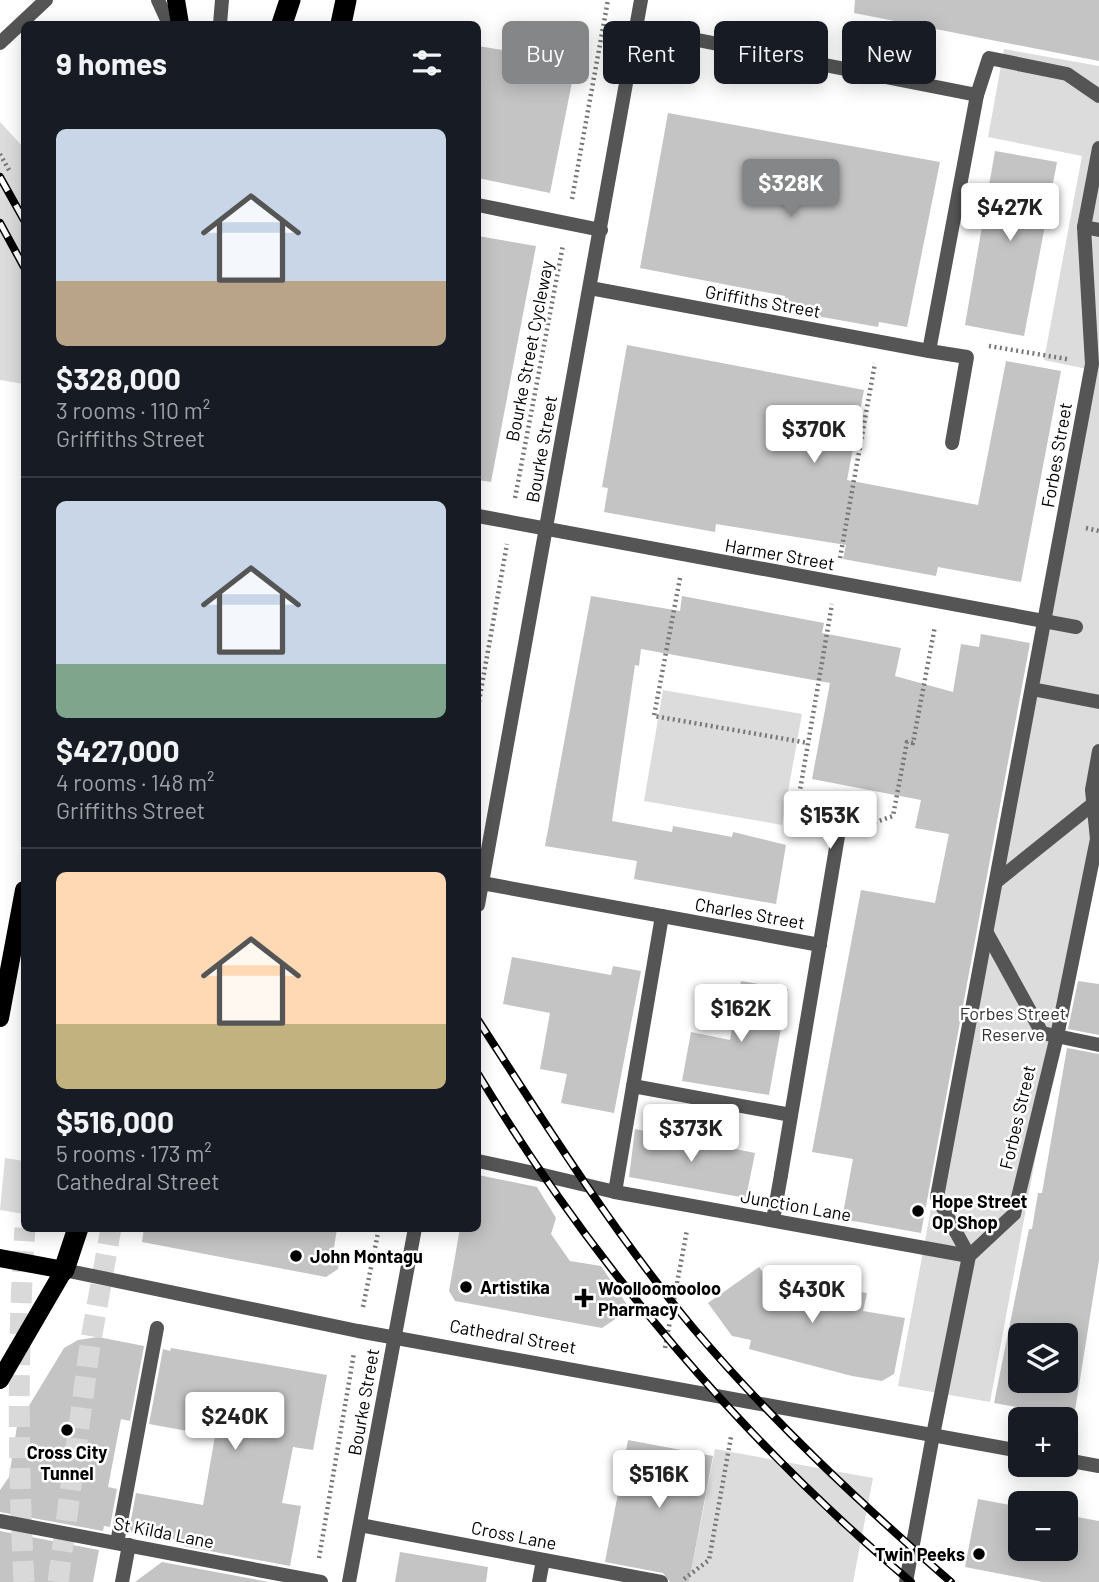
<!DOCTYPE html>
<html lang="en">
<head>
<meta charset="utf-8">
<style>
  :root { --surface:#171b24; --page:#242831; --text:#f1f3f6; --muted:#9ea1a6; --line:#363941; --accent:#858687 }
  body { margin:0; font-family:Barlow,sans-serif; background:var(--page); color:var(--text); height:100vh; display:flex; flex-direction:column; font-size:26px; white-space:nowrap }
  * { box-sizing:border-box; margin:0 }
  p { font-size:23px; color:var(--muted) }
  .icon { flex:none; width:38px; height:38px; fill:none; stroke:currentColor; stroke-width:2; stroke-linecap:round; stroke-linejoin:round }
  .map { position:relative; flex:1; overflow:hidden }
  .panel { position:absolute; left:21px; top:21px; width:460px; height:1211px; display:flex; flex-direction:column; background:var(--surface); border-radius:10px; box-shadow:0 4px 18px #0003 }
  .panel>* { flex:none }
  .banner { position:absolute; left:502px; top:21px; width:492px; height:63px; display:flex; gap:14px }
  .fabs { position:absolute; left:1008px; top:1323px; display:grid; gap:14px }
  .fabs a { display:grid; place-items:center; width:70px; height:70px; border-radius:10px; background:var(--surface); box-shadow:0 4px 18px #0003; font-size:35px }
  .price { position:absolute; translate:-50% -60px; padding:0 16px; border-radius:7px; background:#fff; color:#222; font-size:23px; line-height:46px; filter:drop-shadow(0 2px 4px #0008) }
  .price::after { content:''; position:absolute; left:50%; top:42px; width:21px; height:16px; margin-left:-10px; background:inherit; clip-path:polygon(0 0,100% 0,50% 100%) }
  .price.active { background:var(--accent); color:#fff }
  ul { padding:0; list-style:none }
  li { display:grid; align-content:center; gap:14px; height:371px; padding:0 35px }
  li+li { border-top:2px solid var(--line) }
  li span { display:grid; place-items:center; height:217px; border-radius:10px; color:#555 }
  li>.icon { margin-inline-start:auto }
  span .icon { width:126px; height:126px; fill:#fffc; stroke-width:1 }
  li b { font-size:30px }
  h2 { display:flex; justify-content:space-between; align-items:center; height:84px; padding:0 35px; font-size:30px }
  .pill { padding:0 24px; border-radius:10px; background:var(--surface); box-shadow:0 4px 18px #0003; font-size:24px; line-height:63px }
  .pill.active { background:var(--accent); color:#fff }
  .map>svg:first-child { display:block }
  .green { fill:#dcdcdc }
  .building { fill:#c4c4c4; fill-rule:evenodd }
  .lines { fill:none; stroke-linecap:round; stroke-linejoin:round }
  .motorway-tunnel { stroke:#d9d9d9; stroke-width:21; stroke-dasharray:21 10; stroke-linecap:butt }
  .path { stroke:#777; stroke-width:4.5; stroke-dasharray:2 3.5; stroke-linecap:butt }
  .service { stroke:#555; stroke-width:14 }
  .pedestrian { stroke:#555; stroke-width:14 }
  .minor { stroke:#555; stroke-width:14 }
  .tertiary { stroke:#555; stroke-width:14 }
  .primary { stroke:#000; stroke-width:18 }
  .motorway { stroke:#000; stroke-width:21 }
  .rail-casing { stroke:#000; stroke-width:8 }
  .rail { stroke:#fff; stroke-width:5; stroke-dasharray:16; stroke-linecap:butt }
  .poi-dot { fill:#000; stroke:#fff; stroke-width:2.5 }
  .labels { text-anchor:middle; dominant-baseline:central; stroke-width:5; stroke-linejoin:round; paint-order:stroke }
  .street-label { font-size:18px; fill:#000; stroke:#fff }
  .park-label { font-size:18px; fill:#333; stroke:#fff }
  .poi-label { font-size:18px; font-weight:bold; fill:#000; stroke:#fff; text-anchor:start }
</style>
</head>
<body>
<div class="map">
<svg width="1099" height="1582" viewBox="0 0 1099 1582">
  <rect width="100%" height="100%" fill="#fff"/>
  <g class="green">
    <polygon points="1004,49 1099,66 1099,817 990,1402 898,1386 1087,369 1044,360 1082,156 988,137"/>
    <polygon points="0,122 24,148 24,384 0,380"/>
    <polygon points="663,690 802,714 782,825 644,801"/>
    <polygon points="5,1158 24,1161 24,1214 0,1210"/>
    <polygon points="715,1449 873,1478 853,1582 689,1582"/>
  </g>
  <g class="building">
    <polygon points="855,0 1099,0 1099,61 854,13"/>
    <polygon points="478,46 563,60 574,72 550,193 478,178"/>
    <polygon points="668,113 940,162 907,327 879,322 878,327 783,310 785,296 640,268"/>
    <polygon points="995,151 1057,162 1024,336 965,325"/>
    <polygon points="478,236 536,246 491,482 478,480"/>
    <polygon points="627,345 864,390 847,480 978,505 1006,361 1061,371 1021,582 938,567 936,576 843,559 846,545 716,524 715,532 604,512 608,488 602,487"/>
    <polygon points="591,596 680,611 682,596 824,623 822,633 901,648 895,676 953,692 961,644 979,647 981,634 1030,643 921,1233 842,1219 853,1159 812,1152 861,890 935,903 949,834 915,828 921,800 812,779 830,683 641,649 639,666 635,665 612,821 672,832 673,826 732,837 733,832 786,845 776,904 634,879 637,861 545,846"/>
    <polygon points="512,957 611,975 613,966 641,971 614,1113 561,1103 567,1074 540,1069 550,1013 503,1004"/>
    <polygon points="741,981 788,989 769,1095 682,1081 691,1032 730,1040"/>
    <polygon points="1078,981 1099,984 1099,1035 1068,1029"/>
    <path d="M1067,1048L1099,1054V1260L1074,1417L994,1403L1029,1229H1032L1038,1193H1042ZM1020,1335H1066V1381H1020Z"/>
    <polygon points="635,1129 755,1153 746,1198 629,1177"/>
    <polygon points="478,1175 537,1187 556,1218 551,1234 570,1261 601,1266 630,1309 602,1328 455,1301 449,1291 460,1228 478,1228"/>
    <polygon points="144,1228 337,1228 334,1248 340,1257 338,1269 326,1277 142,1242"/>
    <polygon points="759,1267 788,1307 792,1271 843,1279 842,1289 867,1293 863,1311 905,1318 894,1374 882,1381 852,1376 749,1349 751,1340 732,1336 708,1303"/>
    <polygon points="98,1337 144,1346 130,1421 121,1419 108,1487 117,1489 110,1527 104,1526 103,1531 0,1512 0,1490 9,1477 17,1426 24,1414 64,1348 78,1340"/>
    <polygon points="171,1348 327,1375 313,1450 293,1447 282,1503 301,1506 290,1566 183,1546 189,1542 129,1531 136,1493 203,1505 215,1436 149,1424 163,1349 170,1351"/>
    <polygon points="628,1440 713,1456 689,1582 670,1582 663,1573 605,1562"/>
    <polygon points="978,1499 1020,1507 1020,1549 1066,1549 1066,1515 1099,1521 1099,1582 1043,1582 965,1567"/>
    <polygon points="0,1531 99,1550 93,1582 0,1582"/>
    <polygon points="400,1552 488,1567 486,1582 395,1582"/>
    <polygon points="162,1562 269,1582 135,1582"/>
  </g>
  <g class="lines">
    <g class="motorway-tunnel">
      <path d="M24,1582C18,1464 17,1346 25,1228"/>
      <polyline points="58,1582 90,1345 111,1228"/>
    </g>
    <g class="path">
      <polyline points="0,154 10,172"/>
      <polyline points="572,199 608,0"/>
      <polyline points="989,346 1067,359"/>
      <polyline points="515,498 563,245"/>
      <polyline points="1086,528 1099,531"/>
      <polyline points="840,558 875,363"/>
      <polyline points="680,578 654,716 808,743"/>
      <polyline points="478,707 507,544"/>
      <polyline points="821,818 799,796 832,604"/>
      <polyline points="859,828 893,816 907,742 913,743 935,626"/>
      <polyline points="363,1307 379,1228"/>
      <polyline points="665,1348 687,1230"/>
      <polyline points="319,1558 354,1353"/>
      <polyline points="684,1579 709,1560 731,1437"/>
    </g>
    <g class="service">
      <polyline points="220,24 222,0"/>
      <polyline points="929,351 967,357 952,443"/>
      <polyline points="633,1086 791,1115"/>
      <polyline points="478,1161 543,1175"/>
      <polyline points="0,1521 321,1582"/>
      <polyline points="360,1525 661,1582"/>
      <polyline points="122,1582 129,1545"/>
      <polyline points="539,1582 543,1560"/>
    </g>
    <g class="pedestrian">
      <polyline points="977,95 989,58 1067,74 1099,96"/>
      <polyline points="1084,227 1099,230"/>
      <polyline points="1032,689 1099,702"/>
      <polyline points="997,881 1093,804"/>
      <polyline points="987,933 1042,1033 1099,1045"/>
      <polyline points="543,1175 615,1192 662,916"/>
      <polyline points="615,1192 969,1256"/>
      <polyline points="773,1220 781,1175"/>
      <polyline points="969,1256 937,1197 1092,364 1084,227 1099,148"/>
      <polyline points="933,1435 969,1256 1014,1214 1057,1036 1097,839 1092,790 1099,751"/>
      <polyline points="117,1543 157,1328"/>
    </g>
    <g class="minor">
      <polyline points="478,205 601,230"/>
      <polyline points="590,288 929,351 977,95 637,28"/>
      <polyline points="478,516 1076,627"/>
      <polyline points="482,883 820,945"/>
      <polyline points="478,905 641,0"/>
      <polyline points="781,1175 838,836"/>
      <polyline points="64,1270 358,1331 1020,1451"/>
      <polyline points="1066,1460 1099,1466"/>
      <polyline points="349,1582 415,1228"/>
      <polyline points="906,1582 933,1435"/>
    </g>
    <g class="tertiary">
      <polyline points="158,0 169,24"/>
      <polyline points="0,43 46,0"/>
    </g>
    <g class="primary">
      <polyline points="176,0 180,24"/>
      <polyline points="0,1018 24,890"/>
      <polyline points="0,1258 64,1270 0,1380"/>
    </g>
    <g class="motorway">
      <polyline points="282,24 290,0"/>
      <polyline points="341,24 346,0"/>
      <polyline points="64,1270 78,1228"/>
    </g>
    <g class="rail-casing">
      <g id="rail">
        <polyline points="0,177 24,220"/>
        <polyline points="0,223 24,267"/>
        <path d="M478,1020C546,1125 613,1232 694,1329C772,1421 860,1503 951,1582"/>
        <path d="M478,1074C593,1264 741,1439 911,1582"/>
      </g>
    </g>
    <use href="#rail" class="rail"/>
  </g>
  <g class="poi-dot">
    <circle cx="918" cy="1211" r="7"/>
    <circle cx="296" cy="1256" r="7"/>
    <circle cx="466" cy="1287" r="7"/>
    <path d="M580.5 1287.5h7v7h7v7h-7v7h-7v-7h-7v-7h7z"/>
    <circle cx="67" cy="1430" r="7"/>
    <circle cx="979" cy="1554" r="7"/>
  </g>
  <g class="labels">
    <g class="street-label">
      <text transform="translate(763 301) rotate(10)">Griffiths Street</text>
      <text transform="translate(529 351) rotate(-79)">Bourke Street Cycleway</text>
      <text transform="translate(541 449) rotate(-80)">Bourke Street</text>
      <text transform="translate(1056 455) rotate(-80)">Forbes Street</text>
      <text transform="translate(780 554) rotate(10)">Harmer Street</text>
      <text transform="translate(750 913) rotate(10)">Charles Street</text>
      <text transform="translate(1017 1117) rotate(-77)">Forbes Street</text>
      <text transform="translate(796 1205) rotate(10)">Junction Lane</text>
      <text transform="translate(513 1336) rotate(10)">Cathedral Street</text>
      <text transform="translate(363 1402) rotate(-80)">Bourke Street</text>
      <text transform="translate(164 1532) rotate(11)">St Kilda Lane</text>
      <text transform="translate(514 1535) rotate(11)">Cross Lane</text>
    </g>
    <g class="park-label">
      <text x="1013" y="1013">Forbes Street<tspan x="1013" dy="21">Reserve</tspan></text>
    </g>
    <g class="poi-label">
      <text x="932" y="1201">Hope Street<tspan x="932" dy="21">Op Shop</tspan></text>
      <text x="310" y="1256">John Montagu</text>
      <text x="480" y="1287">Artistika</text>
      <text x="598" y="1288">Woolloomooloo<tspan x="598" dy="21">Pharmacy</tspan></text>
      <text x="67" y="1452" text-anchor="middle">Cross City<tspan x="67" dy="21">Tunnel</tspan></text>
      <text x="965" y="1554" text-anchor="end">Twin Peeks</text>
    </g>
  </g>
</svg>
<div class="fabs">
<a><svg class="icon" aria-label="layers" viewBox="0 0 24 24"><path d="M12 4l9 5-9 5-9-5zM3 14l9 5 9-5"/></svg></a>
<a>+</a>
<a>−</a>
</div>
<b class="price active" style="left:791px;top:219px">$328K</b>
<b class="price" style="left:1010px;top:243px">$427K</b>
<b class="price" style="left:814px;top:465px">$370K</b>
<b class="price" style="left:830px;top:851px">$153K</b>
<b class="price" style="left:741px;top:1044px">$162K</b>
<b class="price" style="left:691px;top:1164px">$373K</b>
<b class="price" style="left:812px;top:1325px">$430K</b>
<b class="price" style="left:235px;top:1452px">$240K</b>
<b class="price" style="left:659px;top:1510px">$516K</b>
<div class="banner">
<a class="pill active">Buy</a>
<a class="pill">Rent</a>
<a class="pill">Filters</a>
<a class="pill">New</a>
</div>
<section class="panel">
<h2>9 homes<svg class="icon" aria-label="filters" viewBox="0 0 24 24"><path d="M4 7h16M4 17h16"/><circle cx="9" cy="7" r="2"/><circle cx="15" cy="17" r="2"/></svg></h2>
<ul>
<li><span style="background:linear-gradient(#c9d6e8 70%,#b9a48a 0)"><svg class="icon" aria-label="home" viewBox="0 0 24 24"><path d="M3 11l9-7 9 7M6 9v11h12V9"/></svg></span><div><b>$328,000</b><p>3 rooms · 110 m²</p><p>Griffiths Street</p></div></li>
<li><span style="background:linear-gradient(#c9d6e8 75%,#7fa58c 0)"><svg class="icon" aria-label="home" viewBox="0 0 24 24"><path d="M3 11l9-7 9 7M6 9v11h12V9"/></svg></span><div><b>$427,000</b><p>4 rooms · 148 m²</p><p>Griffiths Street</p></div></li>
<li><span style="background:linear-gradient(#ffd9b3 70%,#c2b280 0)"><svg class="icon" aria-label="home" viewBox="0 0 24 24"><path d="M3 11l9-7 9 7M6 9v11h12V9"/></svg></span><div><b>$516,000</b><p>5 rooms · 173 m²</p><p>Cathedral Street</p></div></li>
</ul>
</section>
</div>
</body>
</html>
